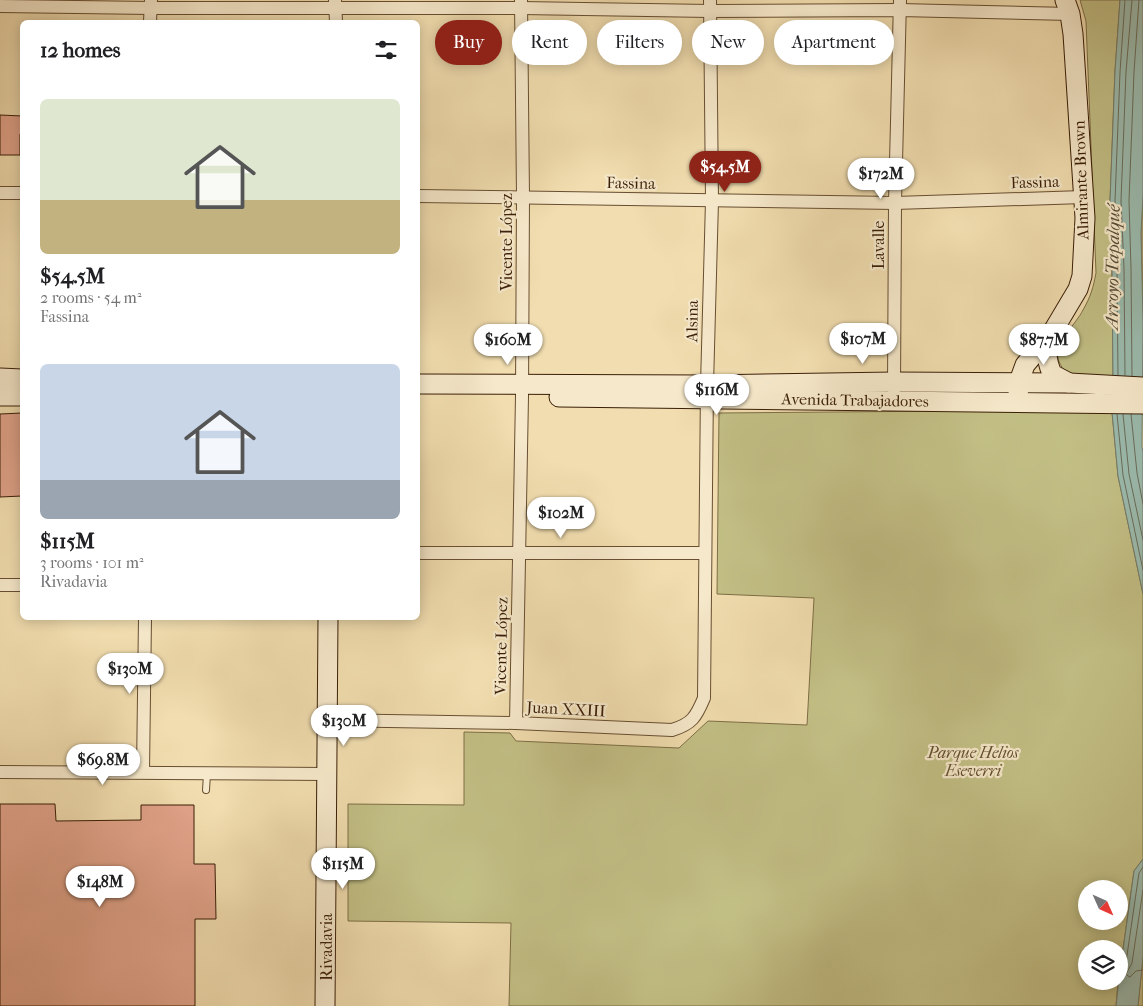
<!DOCTYPE html>
<html lang="en">
<head>
<meta charset="utf-8">
<style>
  :root { --surface:#fff; --page:#f6f6f6; --text:#202124; --muted:#757577; --accent:#8f2418 }
  body { margin:0; font-family:"IM FELL French Canon",serif; background:var(--page); color:var(--text); height:100vh; display:flex; flex-direction:column; font-size:19px; white-space:nowrap }
  * { box-sizing:border-box; margin:0 }
  p { font-size:16px; color:var(--muted) }
  .icon { flex:none; width:28px; height:28px; fill:none; stroke:currentColor; stroke-width:2; stroke-linecap:round; stroke-linejoin:round }
  .map { position:relative; flex:1; overflow:hidden }
  .panel { position:absolute; left:20px; top:20px; width:400px; height:600px; display:flex; flex-direction:column; background:var(--surface); border-radius:8px; box-shadow:0 2px 12px #0003 }
  .panel>* { flex:none }
  .top-card { position:absolute; left:435px; top:20px; width:475px; height:45px; display:flex; gap:10px }
  .needle { width:32px; rotate:135deg }
  .controls { position:absolute; left:1078px; top:880px; display:grid; gap:10px }
  .controls a { display:grid; place-items:center; width:50px; height:50px; border-radius:50%; background:var(--surface); box-shadow:0 2px 12px #0003; font-size:25px }
  .price { position:absolute; translate:-50% -42px; padding:0 11px; border-radius:18px; background:#fff; color:#222; font-size:16px; line-height:32px; filter:drop-shadow(0 1px 2px #0008) }
  .price::after { content:''; position:absolute; left:50%; top:30px; width:15px; height:11px; margin-left:-8px; background:inherit; clip-path:polygon(0 0,100% 0,50% 100%) }
  .price.selected { background:var(--accent); color:#fff }
  ul { padding:0; list-style:none }
  li { display:grid; align-content:center; gap:10px; height:265px; padding:0 20px }
  li span { display:grid; place-items:center; height:155px; border-radius:8px; color:#555 }
  li>.icon { margin-inline-start:auto }
  span .icon { width:90px; height:90px; fill:#fffc; stroke-width:1 }
  li b { font-size:21px }
  h2 { display:flex; justify-content:space-between; align-items:center; height:60px; padding:0 20px; font-size:21px }
  .tag { padding:0 18px; border-radius:22px; background:var(--surface); box-shadow:0 2px 12px #0003; font-size:18px; line-height:45px }
  .tag.selected { background:var(--accent); color:#fff }
  .map>svg:first-child { display:block }
  .green { fill:#c2bf85; stroke:#7e6e46; fill-rule:evenodd }
  .water { fill:#9bbbae; stroke:#747c6b }
  .lines { fill:none; stroke-linecap:round; stroke-linejoin:round }
  .shore { stroke:#6a6c5a; stroke-width:1 }
  .building { fill:#e1a38a; stroke:#3a1e07 }
  .lane-casing { stroke:#684e31; stroke-width:8 }
  .street-casing { stroke:#684e31; stroke-width:14 }
  .secondary-casing { stroke:#3a1e07; stroke-width:21 }
  .lane { stroke:#f6e9cb; stroke-width:6 }
  .street { stroke:#f6e9cb; stroke-width:12 }
  .secondary { stroke:#f6e9cb; stroke-width:19 }
  .labels { text-anchor:middle; dominant-baseline:central; stroke-width:4.5; stroke-linejoin:round; paint-order:stroke }
  .street-label { font-size:16px; fill:#3a1e07; stroke:#f6e9cb }
  .park-label { font-size:16px; font-style:italic; fill:#634e2d; stroke:#f6e9cb }
  .water-label { font-size:18px; font-style:italic; fill:#574d39; stroke:#f6e9cb }
</style>
</head>
<body>
<div class="map">
<svg width="1143" height="1006" viewBox="0 0 1143 1006">
  <rect width="100%" height="100%" fill="#f1ddaf"/>
  <filter id="stains"><feTurbulence type="fractalNoise" baseFrequency=".004" numOctaves="4"/><feColorMatrix values="0 0 0 0 .2 0 0 0 0 .09 0 0 0 0 .02 0 0 0 .5 -.17"/></filter>
  <radialGradient id="worn" r=".72"><stop offset=".6" stop-color="#630" stop-opacity="0"/><stop offset="1" stop-color="#630" stop-opacity=".3"/></radialGradient>
  <g class="green">
    <path d="M1080,0H1120L1115,71L1110,201L1112,268L1113,379L1078,377L1063,370C1062,367 1059,362 1058,359C1056,341 1076,324 1083,310C1091,296 1093,288 1096,273L1086,21Z"/>
    <polygon points="1143,195 1143,322 1141,233"/>
    <path d="M1068,410L1112,412L1118,476L1143,594V859L1134,871L1119,978V949H1086V981H1118L1116,1006H509L511,923L348,921V804L464,805V732L510,733L516,741L679,748L708,721L807,725L814,598L717,594L719,413ZM1086,889H1119V921H1086Z"/>
    <polygon points="1143,957 1143,1006 1138,1006"/>
  </g>
  <g class="water">
    <polygon points="1120,0 1143,0 1143,195 1141,233 1143,322 1142,447 1143,452 1143,594 1118,476 1112,412 1113,379 1112,268 1110,201 1115,71"/>
    <polygon points="1143,859 1143,957 1138,1006 1116,1006 1119,978 1134,871"/>
  </g>
  <g class="lines">
    <g class="shore">
      <polyline points="1118,375 1117,268 1115,201 1120,72 1125,0"/>
      <polyline points="1125,375 1124,268 1121,201 1126,72 1132,0"/>
      <polyline points="1132,376 1131,268 1129,201 1134,72 1139,0"/>
      <polyline points="1117,414 1123,475 1143,570"/>
      <polyline points="1123,414 1129,474 1143,540"/>
      <polyline points="1131,414 1137,473 1143,504"/>
      <polyline points="1143,890 1132,963 1126,974 1128,976 1130,977 1136,971 1143,970"/>
      <polyline points="1119,967 1124,966 1126,962 1139,873 1143,867"/>
    </g>
  </g>
  <g class="building">
    <polygon points="0,115 22,116 22,134 20,134 20,155 0,155"/>
    <polygon points="22,413 22,496 0,497 0,414"/>
    <polygon points="0,804 55,804 56,821 141,820 141,805 194,805 194,864 215,864 216,919 195,919 195,1006 0,1006"/>
  </g>
  <g class="lines">
    <g class="lane-casing">
      <polyline id="lane" points="206,790 207,774"/>
    </g>
    <g class="street-casing">
      <g id="street">
        <polyline points="335,0 336,22"/>
        <polyline points="0,6 151,8 521,8 710,11 900,10 1070,14"/>
        <polyline points="150,22 151,0"/>
        <polyline points="0,193 22,193"/>
        <polyline points="418,196 895,203 1083,197"/>
        <polyline points="894,390 895,203 900,0"/>
        <polyline points="418,553 705,553"/>
        <polyline points="0,585 22,585"/>
        <path d="M327,720L516,723L672,730C692,724 696,717 704,698L707,385L712,201L710,0"/>
        <polyline points="516,723 522,396 523,197 521,0"/>
        <path d="M0,772C109,772 218,774 327,774"/>
        <polyline points="143,772 145,618"/>
      </g>
    </g>
    <g class="secondary-casing">
      <g id="secondary">
        <path d="M1052,334C1046,352 1045,356 1052,374L1069,383"/>
        <polyline points="0,378 22,379"/>
        <polyline points="418,384 707,385 894,382 1069,383 1143,387"/>
        <polyline points="1018,394 1021,376 1025,365 1053,331 1078,289 1082,276 1085,218 1073,34 1070,14 1065,0"/>
        <polyline points="0,396 22,396"/>
        <polyline points="559,397 1143,404"/>
        <polyline points="325,1006 328,618"/>
      </g>
    </g>
    <use href="#lane" class="lane"/>
    <use href="#street" class="street"/>
    <use href="#secondary" class="secondary"/>
  </g>
  <g class="labels">
    <g class="street-label">
      <text transform="translate(1081 180) rotate(-92)">Almirante Brown</text>
      <text transform="translate(1035 182) rotate(-2)">Fassina</text>
      <text transform="translate(631 183) rotate(1)">Fassina</text>
      <text transform="translate(506 242) rotate(-90)">Vicente López</text>
      <text transform="translate(878 245) rotate(-90)">Lavalle</text>
      <text transform="translate(692 321) rotate(-89)">Alsina</text>
      <text transform="translate(855 400) rotate(1)">Avenida Trabajadores</text>
      <text transform="translate(501 646) rotate(-89)">Vicente López</text>
      <text transform="translate(566 709) rotate(3)">Juan XXIII</text>
      <text transform="translate(326 947) rotate(-90)">Rivadavia</text>
    </g>
    <g class="park-label">
      <text x="973" y="752">Parque Helios<tspan x="973" dy="18">Eseverri</tspan></text>
    </g>
    <g class="water-label">
      <text transform="translate(1113 267) rotate(-89)">Arroyo Tapalqué</text>
    </g>
  </g>
  <rect width="100%" height="100%" filter="url(#stains)"/>
  <rect width="100%" height="100%" fill="url(#worn)"/>
</svg>
<div class="controls">
<a><svg class="needle" viewBox="-14 -14 28 28"><path d="M0-13l5 13h-10z" fill="#e53935"/><path d="M0 13l5-13h-10z" fill="#757577"/></svg></a>
<a><svg class="icon" aria-label="layers" viewBox="0 0 24 24"><path d="M12 4l9 5-9 5-9-5zM3 14l9 5 9-5"/></svg></a>
</div>
<b class="price selected" style="left:725px;top:193px">$54.5M</b>
<b class="price" style="left:881px;top:200px">$172M</b>
<b class="price" style="left:863px;top:365px">$107M</b>
<b class="price" style="left:508px;top:366px">$160M</b>
<b class="price" style="left:1044px;top:366px">$87.7M</b>
<b class="price" style="left:717px;top:416px">$116M</b>
<b class="price" style="left:561px;top:539px">$102M</b>
<b class="price" style="left:130px;top:695px">$130M</b>
<b class="price" style="left:344px;top:747px">$130M</b>
<b class="price" style="left:103px;top:786px">$69.8M</b>
<b class="price" style="left:343px;top:890px">$115M</b>
<b class="price" style="left:100px;top:908px">$148M</b>
<div class="top-card">
<a class="tag selected">Buy</a>
<a class="tag">Rent</a>
<a class="tag">Filters</a>
<a class="tag">New</a>
<a class="tag">Apartment</a>
</div>
<section class="panel">
<h2>12 homes<svg class="icon" aria-label="filters" viewBox="0 0 24 24"><path d="M4 7h16M4 17h16"/><circle cx="9" cy="7" r="2"/><circle cx="15" cy="17" r="2"/></svg></h2>
<ul>
<li><span style="background:linear-gradient(#dfe7d0 65%,#c2b280 0)"><svg class="icon" aria-label="home" viewBox="0 0 24 24"><path d="M3 11l9-7 9 7M6 9v11h12V9"/></svg></span><div><b>$54.5M</b><p>2 rooms · 54 m²</p><p>Fassina</p></div></li>
<li><span style="background:linear-gradient(#c9d6e8 75%,#9aa5b1 0)"><svg class="icon" aria-label="home" viewBox="0 0 24 24"><path d="M3 11l9-7 9 7M6 9v11h12V9"/></svg></span><div><b>$115M</b><p>3 rooms · 101 m²</p><p>Rivadavia</p></div></li>
</ul>
</section>
</div>
</body>
</html>
